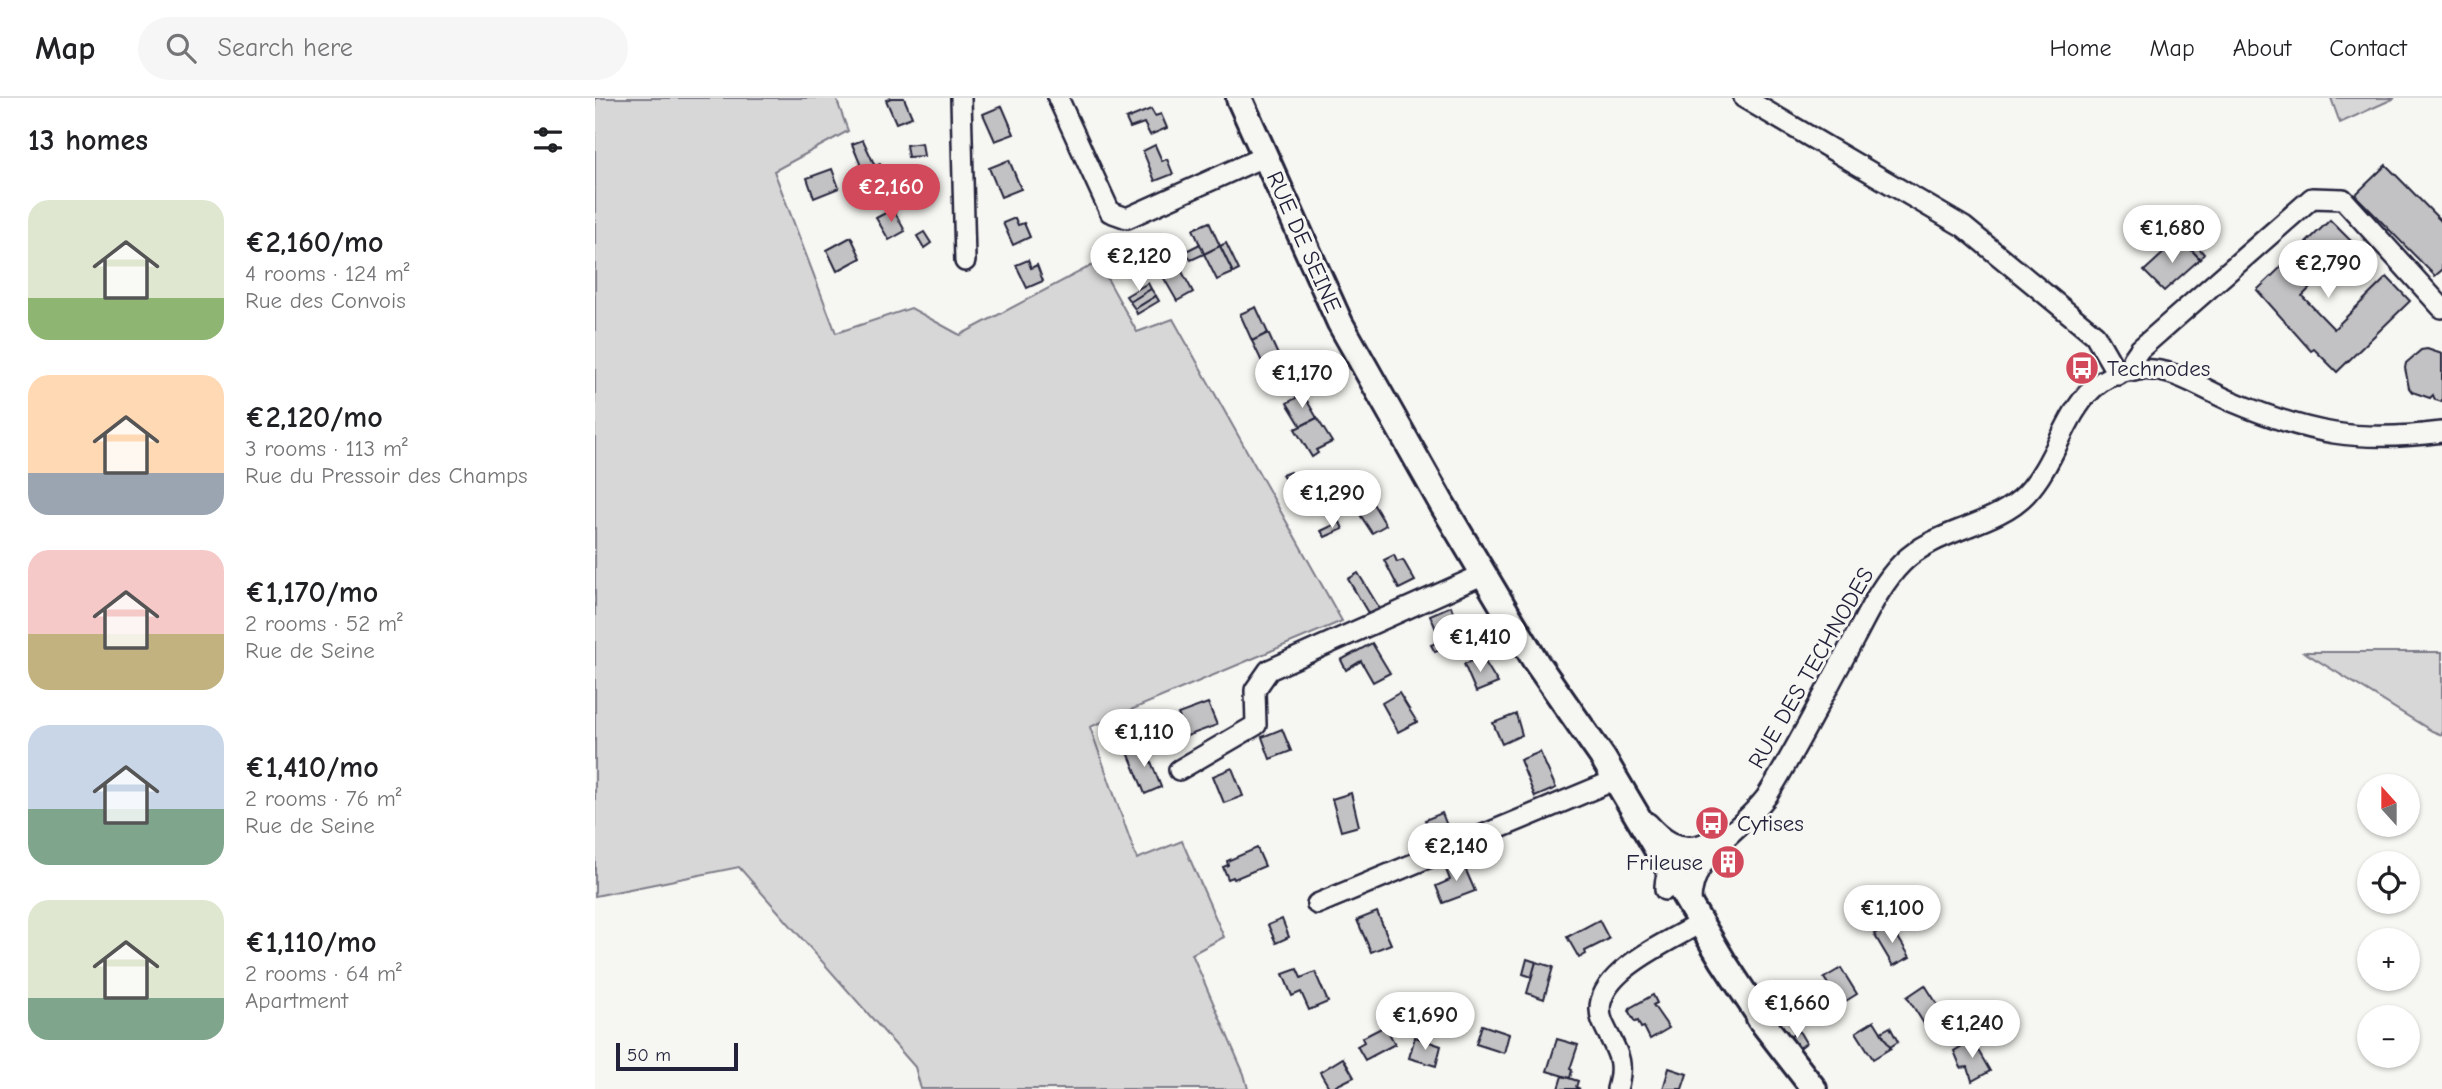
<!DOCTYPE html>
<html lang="en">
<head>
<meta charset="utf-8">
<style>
  :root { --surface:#fff; --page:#f6f6f6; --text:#202124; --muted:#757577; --line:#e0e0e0; --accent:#d1495b }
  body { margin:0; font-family:"Comic Neue",sans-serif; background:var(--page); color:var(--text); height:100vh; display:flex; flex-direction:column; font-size:26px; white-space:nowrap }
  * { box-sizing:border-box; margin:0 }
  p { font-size:23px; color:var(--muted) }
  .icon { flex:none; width:38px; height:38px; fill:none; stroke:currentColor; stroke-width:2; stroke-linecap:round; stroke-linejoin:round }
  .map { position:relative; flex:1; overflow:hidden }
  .side { display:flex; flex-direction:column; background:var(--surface); width:595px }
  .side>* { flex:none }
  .needle { width:46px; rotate:339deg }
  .buttons { position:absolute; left:1762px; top:676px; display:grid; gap:14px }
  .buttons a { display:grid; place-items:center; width:63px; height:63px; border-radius:50%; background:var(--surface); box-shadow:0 2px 5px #0004; font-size:35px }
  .scale { position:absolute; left:21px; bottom:18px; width:122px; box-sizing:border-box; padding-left:7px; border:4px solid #22223b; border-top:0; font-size:19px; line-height:24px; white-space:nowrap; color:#22223b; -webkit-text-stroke:5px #f6f6f2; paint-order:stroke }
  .price { position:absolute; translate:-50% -60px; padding:0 16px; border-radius:24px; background:#fff; color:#222; font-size:23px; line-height:46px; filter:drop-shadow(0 2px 4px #0008) }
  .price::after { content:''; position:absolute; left:50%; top:42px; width:21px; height:16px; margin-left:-10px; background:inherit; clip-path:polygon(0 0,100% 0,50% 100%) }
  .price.on { background:var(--accent); color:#fff }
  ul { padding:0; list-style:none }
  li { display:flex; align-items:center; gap:21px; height:175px; padding:0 28px }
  li span { display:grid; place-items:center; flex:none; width:196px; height:140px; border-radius:21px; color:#555 }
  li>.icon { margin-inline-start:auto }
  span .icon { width:84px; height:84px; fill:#fffc; stroke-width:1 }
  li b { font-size:30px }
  h2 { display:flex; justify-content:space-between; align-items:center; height:84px; padding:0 28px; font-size:30px }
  header { display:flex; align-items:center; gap:42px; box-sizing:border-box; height:98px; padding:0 35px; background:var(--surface); border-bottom:2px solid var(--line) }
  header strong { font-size:33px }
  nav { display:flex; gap:38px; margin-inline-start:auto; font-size:24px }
  .search { width:490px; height:63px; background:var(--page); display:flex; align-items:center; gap:18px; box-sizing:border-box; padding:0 24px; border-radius:38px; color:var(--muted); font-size:26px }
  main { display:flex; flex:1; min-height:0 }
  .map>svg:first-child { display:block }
  .green { fill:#d7d7d7; stroke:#7c7c89; stroke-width:2 }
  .building { fill:#c2c2c4; stroke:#22223b; stroke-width:2 }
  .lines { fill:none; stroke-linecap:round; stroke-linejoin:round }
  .minor-casing { stroke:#22223b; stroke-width:24 }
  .tertiary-casing { stroke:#22223b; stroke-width:30 }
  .minor { stroke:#f6f6f2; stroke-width:19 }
  .tertiary { stroke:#f6f6f2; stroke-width:24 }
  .labels { text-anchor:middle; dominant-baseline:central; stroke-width:6; stroke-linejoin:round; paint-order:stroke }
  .street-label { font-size:23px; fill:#22223b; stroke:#f6f6f2 }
  .poi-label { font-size:23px; fill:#22223b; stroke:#f6f6f2; text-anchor:start }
</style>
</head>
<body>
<header>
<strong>Map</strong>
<div class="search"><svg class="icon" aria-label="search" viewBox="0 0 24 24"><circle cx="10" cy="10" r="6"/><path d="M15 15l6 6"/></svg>Search here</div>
<nav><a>Home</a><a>Map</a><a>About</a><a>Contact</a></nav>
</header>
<main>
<section class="side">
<h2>13 homes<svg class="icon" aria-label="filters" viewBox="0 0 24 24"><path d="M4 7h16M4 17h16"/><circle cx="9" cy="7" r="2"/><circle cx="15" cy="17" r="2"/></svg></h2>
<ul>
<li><span style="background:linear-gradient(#dfe7d0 70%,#8fb573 0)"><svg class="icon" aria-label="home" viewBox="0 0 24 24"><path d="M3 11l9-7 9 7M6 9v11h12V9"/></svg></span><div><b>€2,160/mo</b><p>4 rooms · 124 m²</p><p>Rue des Convois</p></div></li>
<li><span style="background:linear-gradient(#ffd9b3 70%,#9aa5b1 0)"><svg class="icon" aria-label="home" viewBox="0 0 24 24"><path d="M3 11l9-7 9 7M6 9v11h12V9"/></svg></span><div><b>€2,120/mo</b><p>3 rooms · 113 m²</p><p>Rue du Pressoir des Champs</p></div></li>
<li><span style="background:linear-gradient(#f6c9c9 60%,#c2b280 0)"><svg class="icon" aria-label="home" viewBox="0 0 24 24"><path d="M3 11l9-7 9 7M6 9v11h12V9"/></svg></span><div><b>€1,170/mo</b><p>2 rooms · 52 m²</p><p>Rue de Seine</p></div></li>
<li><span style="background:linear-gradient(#c9d6e8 60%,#7fa58c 0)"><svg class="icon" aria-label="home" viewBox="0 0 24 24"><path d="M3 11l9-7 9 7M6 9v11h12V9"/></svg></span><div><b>€1,410/mo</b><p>2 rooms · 76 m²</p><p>Rue de Seine</p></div></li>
<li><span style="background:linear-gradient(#dfe7d0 70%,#7fa58c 0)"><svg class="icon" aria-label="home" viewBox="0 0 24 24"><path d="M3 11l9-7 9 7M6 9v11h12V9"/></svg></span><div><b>€1,110/mo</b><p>2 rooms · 64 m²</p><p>Apartment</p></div></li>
</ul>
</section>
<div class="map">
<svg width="1847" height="991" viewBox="0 0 1847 991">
  <rect width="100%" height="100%" fill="#f6f6f2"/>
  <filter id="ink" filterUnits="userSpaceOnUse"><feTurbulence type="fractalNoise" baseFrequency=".0143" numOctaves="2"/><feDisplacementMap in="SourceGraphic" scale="14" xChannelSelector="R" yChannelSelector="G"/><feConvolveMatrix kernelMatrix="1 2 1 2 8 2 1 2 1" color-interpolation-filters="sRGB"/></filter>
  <g filter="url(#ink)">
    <g class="green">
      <polygon points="0,0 241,0 253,33 179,73 241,235 316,210 365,237 503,164 542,234 578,221 747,523 495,629 542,761 587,743 629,839 597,856 649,976 653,991 326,991 320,969 144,769 0,798"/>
      <polygon points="1736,0 1800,0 1745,25"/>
      <polygon points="1709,554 1847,554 1847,637 1837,633"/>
    </g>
    <g class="building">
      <polygon points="296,0 309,0 317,19 301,25 291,2"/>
      <polygon points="407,8 419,36 400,43 388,16"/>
      <polygon points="556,11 560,18 566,16 572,30 555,37 549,25 535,30 531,21"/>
      <polygon points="268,42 280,68 268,73 257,46"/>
      <polygon points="327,45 329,58 313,59 311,47"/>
      <polygon points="560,47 567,63 572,61 578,76 560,83 548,53"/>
      <polygon points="414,62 426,91 406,99 394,70"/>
      <polygon points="285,66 292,82 275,88 268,73"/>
      <polygon points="1791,67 1847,124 1847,172 1840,178 1760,97"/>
      <polygon points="237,71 244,90 219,100 212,80"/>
      <polygon points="298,111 310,133 294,142 281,120"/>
      <polygon points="420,120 423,127 429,125 435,139 418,147 408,125"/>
      <polygon points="1735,122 1759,146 1707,198 1739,231 1792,179 1815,203 1742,274 1719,251 1716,253 1662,192"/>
      <polygon points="614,124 625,148 609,156 598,131"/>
      <polygon points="329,134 336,145 329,150 322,138"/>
      <polygon points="1591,135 1609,156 1605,161 1585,140"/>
      <polygon points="256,139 266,160 242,173 232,152"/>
      <polygon points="1585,140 1605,161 1569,193 1549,173"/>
      <polygon points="631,145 644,172 638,175 625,148"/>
      <polygon points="605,146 609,156 596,162 591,153"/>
      <polygon points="625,148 638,175 622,182 609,156"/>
      <polygon points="433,162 436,170 442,167 448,183 432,190 421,167"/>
      <polygon points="584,168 598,194 582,203 567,177"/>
      <polygon points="553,185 556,191 535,204 531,198"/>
      <polygon points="556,191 561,198 540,211 535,204"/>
      <polygon points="561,198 564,203 542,216 540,211"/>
      <polygon points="661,209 673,235 657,243 645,216"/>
      <polygon points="673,235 684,259 668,266 657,243"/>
      <polygon points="1832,251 1847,256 1847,304 1840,302 1838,297 1835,300 1817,294 1814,290 1810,270 1811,265 1826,252"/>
      <polygon points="708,296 722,320 706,328 692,305"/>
      <polygon points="722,320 737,344 721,352 723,355 717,359 700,331"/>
      <polygon points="695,374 703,386 695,390 687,377"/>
      <polygon points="722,376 725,382 709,390 706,384"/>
      <polygon points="763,380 777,404 762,412 748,388"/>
      <polygon points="777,404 791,427 777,435 762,412"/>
      <polygon points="745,424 748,431 730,439 726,433"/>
      <polygon points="799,457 802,464 808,462 820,483 804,491 789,462"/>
      <polygon points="763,475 788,516 776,520 753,481"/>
      <polygon points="856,508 865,535 846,543 835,517"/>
      <polygon points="865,535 868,543 840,554 836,547"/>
      <polygon points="777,545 795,575 778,584 766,563 751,572 746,562"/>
      <polygon points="887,559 903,585 881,594 869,566"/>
      <polygon points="804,595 822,624 803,634 787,605"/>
      <polygon points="613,605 622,627 592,638 583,616"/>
      <polygon points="921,616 927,637 907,646 898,625"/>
      <polygon points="687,631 696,653 675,661 667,639"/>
      <polygon points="549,646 566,689 550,696 532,652"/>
      <polygon points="945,654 961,690 940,699 925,662"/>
      <polygon points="637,670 648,698 629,705 618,678"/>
      <polygon points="756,695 764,728 746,733 737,701"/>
      <polygon points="847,715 854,733 838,740 830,722"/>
      <polygon points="662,750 670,768 639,781 638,779 633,781 628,769 633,767 632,763"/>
      <polygon points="866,761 880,793 848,805 841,788 855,782 850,769"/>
      <polygon points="782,814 796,846 776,854 762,822"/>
      <polygon points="687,821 694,839 681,845 673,827"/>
      <polygon points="1004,822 1014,841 990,853 991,856 984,860 972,839"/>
      <polygon points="1295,826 1315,859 1298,868 1279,836"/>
      <polygon points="932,861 941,864 937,879 928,876"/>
      <polygon points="941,864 958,869 949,901 932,895"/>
      <polygon points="1246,870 1262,896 1246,906 1229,880"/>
      <polygon points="702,871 706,880 720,874 733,904 714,912 706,894 697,898 688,876"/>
      <polygon points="1330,887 1353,923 1335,935 1312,899"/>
      <polygon points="1058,897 1062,905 1058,907 1074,930 1055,941 1049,929 1046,930 1043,923 1040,924 1034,914 1035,910"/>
      <polygon points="1279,923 1296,950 1278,961 1261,934"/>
      <polygon points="887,927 914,936 909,955 881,946"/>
      <polygon points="790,928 800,946 770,962 762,948 769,944 767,940"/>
      <polygon points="1295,929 1303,944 1295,949 1286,934"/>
      <polygon points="1204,933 1211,945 1202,952 1193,940"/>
      <polygon points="820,939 846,948 841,968 814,960"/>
      <polygon points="962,941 983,947 975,971 977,972 975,980 952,973"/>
      <polygon points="1377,942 1395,973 1377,983 1373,969 1366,970 1359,953"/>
      <polygon points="748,960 759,979 735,991 725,974"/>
      <polygon points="1074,970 1092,976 1087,991 1068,991"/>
      <polygon points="967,978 983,983 981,989 985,991 963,991"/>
    </g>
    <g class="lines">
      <g class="minor-casing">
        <g id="minor">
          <polyline points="366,0 370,163"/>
          <polyline points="463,0 515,114 532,120 670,58"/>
          <polyline points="1149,0 1369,129 1500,237 1523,277"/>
          <polyline points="1539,273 1538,261 1545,251 1717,100 1748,101 1847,210"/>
          <polyline points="584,672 661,627 660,592 674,572 889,476"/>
          <path d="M1053,725C1067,741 1083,753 1105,747"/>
          <path d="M1070,792C1069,759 1100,751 1124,738"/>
          <polyline points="722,806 1008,687"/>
          <path d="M1096,809C1093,756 1145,735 1172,698C1204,647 1230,593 1259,541C1273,515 1286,486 1307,465C1340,431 1401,428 1431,396C1474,351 1474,265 1558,272C1584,274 1612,293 1636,303C1714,336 1763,345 1847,334"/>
          <path d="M1022,991C1031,960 1020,952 1008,925C988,879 1074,844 1105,825"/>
        </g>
      </g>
      <g class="tertiary-casing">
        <g id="tertiary">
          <polyline points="644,0 745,225 847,406 941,564 1008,660 1128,863 1173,931"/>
          <polyline points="1164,920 1219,991"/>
        </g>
      </g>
      <use href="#minor" class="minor"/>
      <use href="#tertiary" class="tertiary"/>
    </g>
  </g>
  <defs>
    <g id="bus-disc" transform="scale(1.75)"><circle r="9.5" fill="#d1495b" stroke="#f6f6f2"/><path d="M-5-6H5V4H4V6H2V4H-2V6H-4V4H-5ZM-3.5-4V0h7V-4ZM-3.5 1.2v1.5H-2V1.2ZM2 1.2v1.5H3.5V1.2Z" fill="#fff"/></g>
    <g id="building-disc" transform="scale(1.75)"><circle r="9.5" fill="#d1495b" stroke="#f6f6f2"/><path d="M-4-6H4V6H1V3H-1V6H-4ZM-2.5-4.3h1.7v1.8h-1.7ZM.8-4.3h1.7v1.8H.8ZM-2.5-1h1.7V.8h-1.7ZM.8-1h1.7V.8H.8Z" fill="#fff"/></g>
  </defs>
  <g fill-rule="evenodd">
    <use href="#bus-disc" x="1487" y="270"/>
    <use href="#bus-disc" x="1117" y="725"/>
    <use href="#building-disc" x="1133" y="764"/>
  </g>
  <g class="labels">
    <g class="street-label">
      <text transform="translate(709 144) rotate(66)">RUE DE SEINE</text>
      <text transform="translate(1216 570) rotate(-60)">RUE DES TECHNODES</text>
    </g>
    <g class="poi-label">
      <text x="1512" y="270">Technodes</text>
      <text x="1142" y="725">Cytises</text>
      <text x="1108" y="764" text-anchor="end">Frileuse</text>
    </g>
  </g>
</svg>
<div class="buttons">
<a><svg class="needle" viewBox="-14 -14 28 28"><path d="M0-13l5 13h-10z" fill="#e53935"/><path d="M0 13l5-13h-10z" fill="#757577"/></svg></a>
<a><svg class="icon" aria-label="locate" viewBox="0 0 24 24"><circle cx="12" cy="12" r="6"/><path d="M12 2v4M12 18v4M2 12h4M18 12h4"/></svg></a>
<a>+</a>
<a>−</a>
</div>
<div class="scale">50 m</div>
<b class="price on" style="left:296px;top:126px">€2,160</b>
<b class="price" style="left:1577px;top:167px">€1,680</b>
<b class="price" style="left:544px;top:195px">€2,120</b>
<b class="price" style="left:1733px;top:202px">€2,790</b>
<b class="price" style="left:707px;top:312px">€1,170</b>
<b class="price" style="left:737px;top:432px">€1,290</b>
<b class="price" style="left:885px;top:576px">€1,410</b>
<b class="price" style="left:549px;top:671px">€1,110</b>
<b class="price" style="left:861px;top:785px">€2,140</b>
<b class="price" style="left:1297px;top:847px">€1,100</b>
<b class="price" style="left:1202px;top:942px">€1,660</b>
<b class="price" style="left:830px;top:954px">€1,690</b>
<b class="price" style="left:1377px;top:962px">€1,240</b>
</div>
</main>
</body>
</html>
